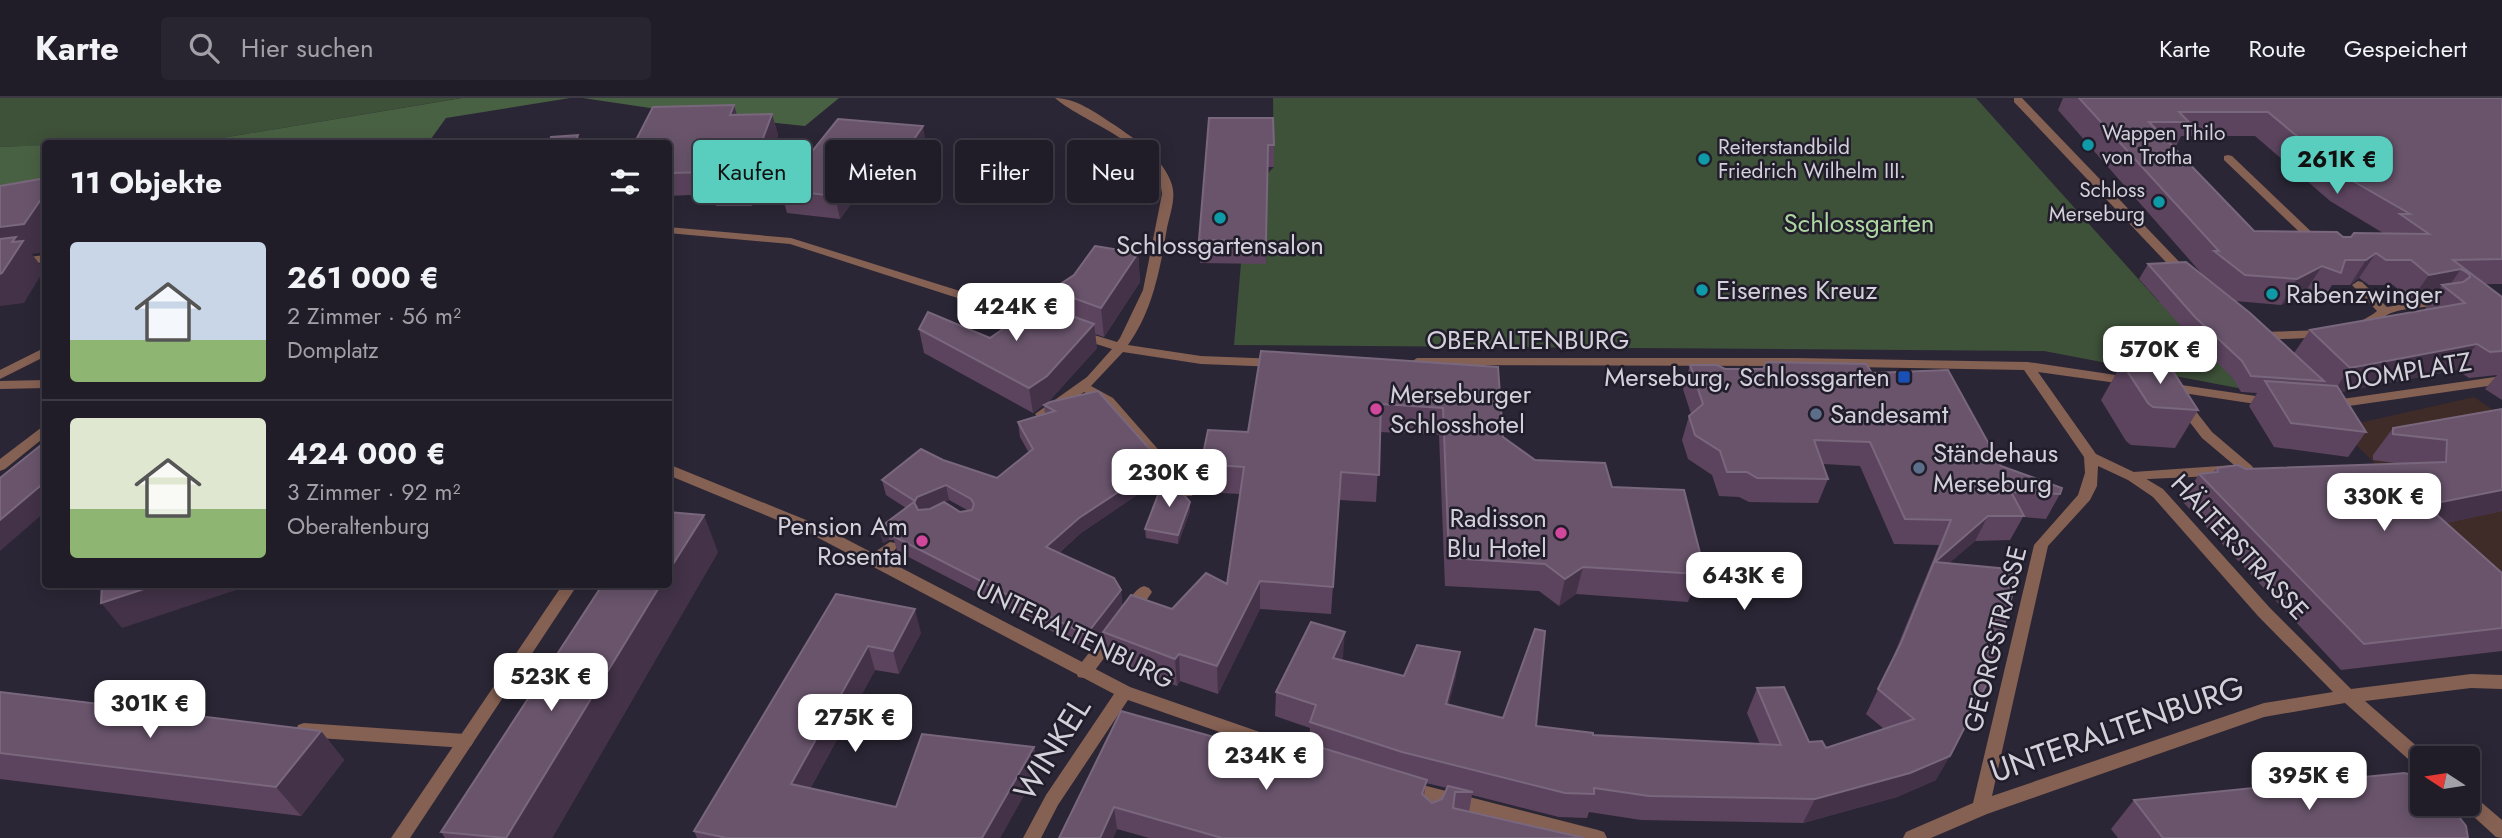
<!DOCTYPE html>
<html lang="de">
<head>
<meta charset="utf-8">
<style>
  :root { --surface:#201c28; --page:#282530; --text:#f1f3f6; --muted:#a2a1a8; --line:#3d3a45; --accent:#59cebf }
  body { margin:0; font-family:Jost,sans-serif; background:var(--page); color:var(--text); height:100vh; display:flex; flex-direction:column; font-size:26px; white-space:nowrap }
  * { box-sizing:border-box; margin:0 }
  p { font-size:23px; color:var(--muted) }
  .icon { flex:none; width:38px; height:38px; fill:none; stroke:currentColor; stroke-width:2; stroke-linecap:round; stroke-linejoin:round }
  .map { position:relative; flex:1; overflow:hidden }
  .details { position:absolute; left:42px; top:42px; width:630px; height:448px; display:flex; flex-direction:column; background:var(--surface); border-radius:7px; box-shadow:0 4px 18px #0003,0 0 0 2px var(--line) }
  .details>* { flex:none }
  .top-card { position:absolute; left:693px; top:42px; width:665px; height:63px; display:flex; gap:14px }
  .needle { width:46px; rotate:282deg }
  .controls { position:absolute; left:2410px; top:648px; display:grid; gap:14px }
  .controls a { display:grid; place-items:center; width:70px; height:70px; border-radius:7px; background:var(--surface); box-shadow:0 4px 18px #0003,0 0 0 2px var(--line); font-size:35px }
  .price { position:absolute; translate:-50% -60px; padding:0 16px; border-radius:14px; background:#fff; color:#222; font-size:23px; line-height:46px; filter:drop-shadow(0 2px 4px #0008) }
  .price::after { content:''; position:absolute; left:50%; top:42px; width:21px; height:16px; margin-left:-10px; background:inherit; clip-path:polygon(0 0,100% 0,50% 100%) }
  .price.active { background:var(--accent); color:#111 }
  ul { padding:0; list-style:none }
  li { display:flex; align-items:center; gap:21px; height:175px; padding:0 28px }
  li+li { border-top:2px solid var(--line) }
  li span { display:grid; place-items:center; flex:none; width:196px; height:140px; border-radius:7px; color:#555 }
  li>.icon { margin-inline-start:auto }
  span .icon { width:84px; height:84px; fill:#fffc; stroke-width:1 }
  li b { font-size:30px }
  h2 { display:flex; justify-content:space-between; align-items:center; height:84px; padding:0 28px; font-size:30px }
  .tag { padding:0 24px; border-radius:7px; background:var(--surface); box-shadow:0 4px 18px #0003,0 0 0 2px var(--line); font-size:24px; line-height:63px }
  .tag.active { background:var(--accent); color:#111 }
  header { display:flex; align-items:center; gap:42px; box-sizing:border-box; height:98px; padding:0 35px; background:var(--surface); border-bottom:2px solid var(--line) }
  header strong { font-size:33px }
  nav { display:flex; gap:38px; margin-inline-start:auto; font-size:24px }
  .search { width:490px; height:63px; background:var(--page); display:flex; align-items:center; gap:18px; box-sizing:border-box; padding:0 24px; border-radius:7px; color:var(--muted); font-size:26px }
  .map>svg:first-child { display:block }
  .education { fill:#3f2b28 }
  .green { fill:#3e5139 }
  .forest { fill:#496143 }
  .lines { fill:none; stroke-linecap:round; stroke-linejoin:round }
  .lane { fill:#856153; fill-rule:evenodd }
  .street { fill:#856153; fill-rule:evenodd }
  .wall { fill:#5c445e; fill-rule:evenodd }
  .shaded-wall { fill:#433248 }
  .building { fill:#69546c; stroke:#79677d; stroke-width:2; fill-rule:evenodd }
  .culture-dot { fill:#0f9aa8; stroke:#211d2b; stroke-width:2.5 }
  .transit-dot { fill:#1a4fb4; stroke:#211d2b; stroke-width:2.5 }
  .hotel-dot { fill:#d1479c; stroke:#211d2b; stroke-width:2.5 }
  .service-dot { fill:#5c6f8a; stroke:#211d2b; stroke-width:2.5 }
  .labels { text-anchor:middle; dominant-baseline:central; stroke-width:5; stroke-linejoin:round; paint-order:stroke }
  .far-poi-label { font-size:21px; fill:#d3d0da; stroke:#211d2b; text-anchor:start }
  .park-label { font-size:26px; fill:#add7a1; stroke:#211d2b }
  .poi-label { font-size:26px; fill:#d3d0da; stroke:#211d2b; text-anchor:start }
  .street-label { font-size:26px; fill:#d3d0da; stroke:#211d2b }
  .near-street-label { font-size:32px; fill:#d3d0da; stroke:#211d2b }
</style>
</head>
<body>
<header>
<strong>Karte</strong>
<div class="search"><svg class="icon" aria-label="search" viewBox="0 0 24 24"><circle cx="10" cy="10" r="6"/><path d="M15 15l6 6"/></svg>Hier suchen</div>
<nav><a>Karte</a><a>Route</a><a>Gespeichert</a></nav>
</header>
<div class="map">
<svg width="2502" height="740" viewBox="0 0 2502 740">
  <rect width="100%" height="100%" fill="#2b2635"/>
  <polygon class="education" points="2474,299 2502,318 2502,489 2344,335 2359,325"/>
  <g class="green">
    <polygon points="0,0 461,0 216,41 0,49"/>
    <polygon points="1273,0 1976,0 2159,204 2164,204 2243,291 2044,253 1234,247 1241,165 1266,165 1267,76 1274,69"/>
  </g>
  <g class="forest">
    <polygon points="462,0 570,0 446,20 428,45 90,46 216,41"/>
    <polygon points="583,0 839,0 805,28 697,17"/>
    <polygon points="45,47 45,94 0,99 0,49"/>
  </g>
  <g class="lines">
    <g class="lane">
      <polygon points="2014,0 2022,0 2189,174 2189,180 2181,180 2014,4"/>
      <polygon points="2228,57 2232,58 2322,144 2322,148 2314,148 2224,62 2224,58"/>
      <path d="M2358,183L2362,184L2387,209L2443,199L2449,203L2443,207C2429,209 2398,210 2387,217C2376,224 2371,233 2357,231L2355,228C2359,223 2370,219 2377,213L2352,187Z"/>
      <polygon points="2324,232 2330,236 2328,239 2262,242 2256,238 2262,234"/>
      <polygon points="2182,301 2187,302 2212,334 2252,368 2254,371 2252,374 2247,376 2240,372 2233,377 2128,382 2126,379 2128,376 2133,374 2234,367 2202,340 2175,305"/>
      <path d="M890,444L895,445L897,449C891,458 878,470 867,467L864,463L867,459Z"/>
      <path d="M1144,488L1149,490L1152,494L1136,518H1124L1122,514C1127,505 1134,491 1144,488Z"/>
      <polygon points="1115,527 1121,529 1123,533 1121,537 1090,579 1084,580 1078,579 1076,574 1078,569 1109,529"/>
      <polygon points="304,625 465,636 471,638 474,643 471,648 465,650 304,639 298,637 296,632 298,627"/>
    </g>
    <g class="street">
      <path d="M1055,0C1076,0 1096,15 1113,26C1135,41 1164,60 1172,87C1176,101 1170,116 1167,130C1160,171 1153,212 1128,247L1201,258L1278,261L1284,265L1278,269L1201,266L1123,254L1091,288L1113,300L1192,390L1194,394L1192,398H1182L1103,306L1084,294L1047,319H1037L1035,316L1087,279L1112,251L1074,239L1072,236L1074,233L1078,232L1117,244L1120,240L1143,192L1162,96C1160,46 1086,27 1055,0Z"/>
      <polygon points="668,129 791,140 1043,219 1045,222 1039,226 1035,225 790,146 668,135"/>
      <polygon points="46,157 46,164 0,170 0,162"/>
      <polygon points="46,249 46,258 0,281 0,272"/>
      <path d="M1417,260H1796L2028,264L2136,280L2138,283L2136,286L2131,287L2038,274L2096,356L2138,376L2163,391L2270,510L2351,591L2471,576L2502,577V591L2471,590L2365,603L2428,658L2429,660H2422V670L2416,668L2345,605L2264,619L1987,716L1931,740H1903L1906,734L1973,705L2034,447L2078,397L2085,375L2084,359L2024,272L1796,268L1412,267L1411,264ZM2098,368L2128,382L2153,399L2258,518L2333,594L2264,605L1992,698L2048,448L2090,402L2097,388Z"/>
      <polygon points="2502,278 2502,286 2328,311 2321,307 2328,303"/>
      <polygon points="46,282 46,290 0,291 0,283"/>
      <polygon points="2168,285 2269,300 2276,304 2269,308 2163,292 2161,289"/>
      <polygon points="46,326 46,338 5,371 0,373 0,361"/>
      <polygon points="668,366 821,428 1130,589 1320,655 1323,660 1320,665 1314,667 1128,602 1058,707 1041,740 1023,740 1046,697 1114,596 811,436 668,377"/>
      <polygon points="563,486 578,486 410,740 391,740"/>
      <polygon points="1407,683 1598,732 1604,734 1607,740 1568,740 1407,697 1401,695 1398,690 1401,685"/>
      <polygon points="2468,695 2474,698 2502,722 2502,740 2496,739 2462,708 2460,705 2468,705"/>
    </g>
  </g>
  <g class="wall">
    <path d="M2063,0H2502V186H2485L2502,199V302L2485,291L2497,277L2469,280L2457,272L2340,294L2366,334L2348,359L2274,349L2249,308L2257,295L2241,294L2232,279L2186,234L2139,181L2148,166L2202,176L2058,12ZM2181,38H2255L2330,103L2383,135L2343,139L2254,133L2172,48H2176ZM2359,180L2369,187H2393L2411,202L2435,198L2424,212L2310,232L2294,255L2235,203L2281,207L2305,194L2324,200L2332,187H2350Z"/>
    <polygon points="734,7 737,17 772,16 778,37 752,108 716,108 712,96 668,98 668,46"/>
    <polygon points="1209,20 1274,47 1274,69 1267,69 1266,166 1200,165 1199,142"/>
    <polygon points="838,21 927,51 907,80 872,77 840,121 787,115 781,92"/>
    <polygon points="1138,155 1140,184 1104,239 1095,236 1097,250 1050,302 1033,315 924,255 919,231 990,240 1054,211 1051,192 1074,177"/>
    <polygon points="2122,265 2198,312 2175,350 2131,347 2126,343 2101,302"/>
    <path d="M1690,267L1725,271L1872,275L2001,368L2060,396L2046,421L2023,419L2010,442L1975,443L1949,465L1936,682L1897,699L1803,725L1641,722L1589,714L1587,720L1559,719L1472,697L1469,714L1584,740H1149L1117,731L1113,740H1059L1121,613L1296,662L1309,646L1310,630L1275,618L1276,594L1343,559L1341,562L1404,578H1456L1448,607L1536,628L1593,637L1760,646L1747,615L1757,590L1809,644L1826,650L1884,631L1866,616L1889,569L1939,447L1894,446L1860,368L1823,366L1828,381L1818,405L1749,404L1739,399L1719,398L1712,377L1688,361L1682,342L1689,318L1691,316L1683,291ZM1426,685L1447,690L1442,701L1432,705L1424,698Z"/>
    <polygon points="1498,269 1503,339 1535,362 1612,389 1701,459 1697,470 1698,476 1688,504 1576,496 1559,508 1539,493 1445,488 1439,337 1380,334 1376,404 1339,402 1331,516 1260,511 1218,596 1180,583 1177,588 1106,561 1103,534 1172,511 1227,486 1240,396 1202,394 1201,366 1248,334"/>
    <path d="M1050,304L1162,380L1081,435L1059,455L1121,492L1122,507L1088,552L897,453L894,442H889L883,445L879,430L906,410L886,397L882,382L943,362L997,380L1029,355L1020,339L1018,324L1045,316L1044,307ZM949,402L969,413L960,414L926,412Z"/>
    <polygon points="2502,311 2502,413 2446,425 2502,475 2502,553 2341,572 2182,403 2199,376 2213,374 2217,370 2246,371 2402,366 2373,362 2373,357 2393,330"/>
    <polygon points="1190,413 1178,446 1146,440 1145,431"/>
    <polygon points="718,454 552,740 445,740 441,734"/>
    <polygon points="836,496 921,535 899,576 875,572 810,691 896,709 1034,649 1038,672 1000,740 697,740 694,733"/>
    <polygon points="0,594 321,633 344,662 301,718 0,681"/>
    <polygon points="2134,702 2468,740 2118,740 2111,731"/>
  </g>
  <g class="shaded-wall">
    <polygon points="734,7 740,28 730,17"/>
    <polygon points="772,16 778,37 752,108 746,86"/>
    <polygon points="923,28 927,51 907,80 903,57"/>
    <polygon points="578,37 581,46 575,46"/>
    <polygon points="867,54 872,77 840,121 835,98"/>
    <polygon points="46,94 46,154 32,156 44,172 24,205 0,208 0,129"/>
    <polygon points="1138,155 1140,184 1104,239 1101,210"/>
    <polygon points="2376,155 2359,180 2350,187 2366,162"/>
    <polygon points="2322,168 2305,194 2281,207 2297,181"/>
    <polygon points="2461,171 2447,191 2442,187 2435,198 2411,202 2429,177"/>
    <polygon points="1094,226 1097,250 1050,302 1033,315 1029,290"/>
    <polygon points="2477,246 2457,272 2332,296 2350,270"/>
    <polygon points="1162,365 1162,380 1081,435 1048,464 1046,449 1079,420"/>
    <polygon points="46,383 46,413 0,453 0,422"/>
    <polygon points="946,387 949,402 921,414 918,418 915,403 917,399"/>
    <polygon points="2502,392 2502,413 2405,434 2426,407"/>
    <polygon points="1190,404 1190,413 1178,446 1178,437"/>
    <polygon points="704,417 718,454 552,740 506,740 661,486 668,486 668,474"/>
    <polygon points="1988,418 1975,443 1925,486 1935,464"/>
    <polygon points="885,427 889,442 883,445 879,430"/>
    <polygon points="1583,469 1576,496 1559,508 1565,481"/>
    <polygon points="1260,483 1260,511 1218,596 1217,568"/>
    <polygon points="159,486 254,486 122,530 101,505"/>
    <polygon points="1121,492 1122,507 1088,552 1086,537"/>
    <polygon points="915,511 921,535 899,576 893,553"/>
    <polygon points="1345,534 1343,559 1331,584 1333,560"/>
    <polygon points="868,548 875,572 800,709 791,686"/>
    <polygon points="1460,554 1456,578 1443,630 1446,606"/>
    <polygon points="1179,556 1180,583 1177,588 1175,561"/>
    <polygon points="321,633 344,662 301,718 276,689"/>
    <polygon points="1034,649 1038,672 1000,740 982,740"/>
    <polygon points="1950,658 1936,682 1897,699 1803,725 1815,701"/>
    <polygon points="1114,709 1117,731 1113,740 1100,740"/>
  </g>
  <g class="building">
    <path d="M2079,0H2502V161L2453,162L2502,199V253L2490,254L2477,246L2350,270L2310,232L2465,205L2442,187L2463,184L2470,179L2469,176L2461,171L2429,177L2411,162H2386L2376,155L2366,162H2345L2341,175L2322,168L2297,181L2245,177L2214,153H2219ZM2179,14H2268L2346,79L2410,116H2400L2429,136L2354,135L2351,139H2343L2337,134L2254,133L2149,24H2189Z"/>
    <polygon points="734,7 730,17 772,16 746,86 709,86 716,74 668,75 668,46 634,46 653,9"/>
    <polygon points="1209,20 1273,20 1274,47 1268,47 1266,143 1199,142"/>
    <polygon points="838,21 923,28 903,57 867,54 835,98 781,92"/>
    <polygon points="578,37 575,46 549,46 551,39"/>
    <polygon points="425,43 424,46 404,46"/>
    <polygon points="46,80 46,94 24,126 0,129 0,88"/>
    <polygon points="16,139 12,144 23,143 2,175 0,176 0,141"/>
    <polygon points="1095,148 1138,155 1101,210 1051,192 1074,177"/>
    <polygon points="2186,164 2250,215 2324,283 2251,278 2242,263 2195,219 2148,166"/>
    <polygon points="1039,206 1094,226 1047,278 1029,290 919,231 928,214 990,240"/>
    <polygon points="1261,253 1498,269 1503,339 1535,362 1605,365 1612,389 1684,392 1701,459 1696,459 1698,476 1583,469 1565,481 1545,466 1449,460 1443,310 1381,306 1379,377 1341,374 1333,489 1260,483 1217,568 1179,556 1175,561 1103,534 1131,497 1172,511 1206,475 1227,486 1244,369 1201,366 1208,332 1248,334"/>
    <polygon points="1767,264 1866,266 1872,275 1948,272 2001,368 2062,390 2060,396 2011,394 2024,418 1988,418 1935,464 2019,472 1989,582 1950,658 1910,675 1815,701 1649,698 1594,690 1594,696 1565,695 1402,654 1310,624 1316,607 1276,594 1311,524 1345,534 1333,560 1404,578 1417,547 1460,554 1446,606 1503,620 1535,531 1545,533 1536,628 1593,635 1593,637 1781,647 1757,590 1784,589 1809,644 1822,643 1826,650 1914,621 1878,591 1901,545 1951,422 1905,421 1870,344 1814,342 1828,381 1757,380 1747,374 1727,374 1720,353 1695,337 1689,318 1703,306 1690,267 1717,267 1725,271 1763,271"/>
    <polygon points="2122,265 2169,267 2198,312 2153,309 2148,305"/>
    <polygon points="2265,283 2337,288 2366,334 2291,325"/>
    <polygon points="1098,293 1162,365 1079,420 1046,449 1114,480 1121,492 1086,537 893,438 896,433 892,427 885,427 879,430 914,404 918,412 930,411 944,404 960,414 972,412 974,406 971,401 946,387 917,399 915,403 882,382 921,351 943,362 997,380 1033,351 1018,324 1055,313 1044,307 1050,304"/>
    <polygon points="2502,311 2502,392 2426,407 2502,475 2502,530 2364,546 2199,376 2218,374 2217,370 2238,367 2246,371 2446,364 2447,342 2393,336 2393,330"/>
    <polygon points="46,343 46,383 0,422 0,380"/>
    <polygon points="1166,376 1190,404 1178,437 1145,431"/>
    <polygon points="668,414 704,417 668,474"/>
    <polygon points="102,486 159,486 101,505"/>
    <polygon points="603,486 661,486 506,740 441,734"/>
    <polygon points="836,496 915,511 893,553 868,548 791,686 896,709 922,636 1034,649 982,740 727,740 694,733"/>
    <polygon points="0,594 321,633 276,689 0,655"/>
    <polygon points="1121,613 1296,662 1303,644 1427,682 1422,696 1432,705 1442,701 1448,688 1473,694 1455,694 1453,710 1584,740 1222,740 1114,709 1100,740 1059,740"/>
    <polygon points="2404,675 2417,678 2422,681 2422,705 2448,705 2466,728 2468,740 2163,740 2134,702"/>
  </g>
  <g class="culture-dot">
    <circle cx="2088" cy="47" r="7"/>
    <circle cx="1704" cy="61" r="7"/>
    <circle cx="2159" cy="104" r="7"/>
    <circle cx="1220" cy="120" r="7"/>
    <circle cx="1702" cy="192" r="7"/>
    <circle cx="2272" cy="196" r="7"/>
  </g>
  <rect class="transit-dot" x="1897" y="272" width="14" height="14" rx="3.5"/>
  <g class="hotel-dot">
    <circle cx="1376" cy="311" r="7"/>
    <circle cx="1561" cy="435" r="7"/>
    <circle cx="922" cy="443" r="7"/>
  </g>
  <g class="service-dot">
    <circle cx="1816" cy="316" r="7"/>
    <circle cx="1919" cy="370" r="7"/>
  </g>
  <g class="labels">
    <g class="far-poi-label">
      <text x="2102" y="35">Wappen Thilo<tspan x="2102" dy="24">von Trotha</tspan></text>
      <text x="1718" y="49">Reiterstandbild<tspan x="1718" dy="24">Friedrich Wilhelm III.</tspan></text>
      <text x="2145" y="92" text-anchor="end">Schloss<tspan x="2145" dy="24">Merseburg</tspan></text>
    </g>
    <g class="park-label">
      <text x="1859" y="125">Schlossgarten</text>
    </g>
    <g class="poi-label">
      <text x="1220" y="147" text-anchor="middle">Schlossgartensalon</text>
      <text x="1716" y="192">Eisernes Kreuz</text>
      <text x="2286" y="196">Rabenzwinger</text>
      <text x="1890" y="279" text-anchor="end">Merseburg, Schlossgarten</text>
      <text x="1390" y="296">Merseburger<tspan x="1390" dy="30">Schlosshotel</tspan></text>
      <text x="1830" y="316">Sandesamt</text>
      <text x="1933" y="355">Ständehaus<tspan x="1933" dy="30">Merseburg</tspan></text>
      <text x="1547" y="420" text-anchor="end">Radisson<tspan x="1547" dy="30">Blu Hotel</tspan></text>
      <text x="908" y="428" text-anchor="end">Pension Am<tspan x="908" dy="30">Rosental</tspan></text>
    </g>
    <g class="street-label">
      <text x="1528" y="242">OBERALTENBURG</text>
      <text transform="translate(2408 273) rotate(-9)">DOMPLATZ</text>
      <text transform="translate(2240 449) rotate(47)">HÄLTERSTRASSE</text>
      <text transform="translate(1075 536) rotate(26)">UNTERALTENBURG</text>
      <text transform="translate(1995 541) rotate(-76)">GEORGSTRASSE</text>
    </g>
    <g class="near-street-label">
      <text transform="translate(2117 631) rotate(-19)">UNTERALTENBURG</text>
      <text transform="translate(1052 651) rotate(-58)">WINKEL</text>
    </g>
  </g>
</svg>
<div class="controls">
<a><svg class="needle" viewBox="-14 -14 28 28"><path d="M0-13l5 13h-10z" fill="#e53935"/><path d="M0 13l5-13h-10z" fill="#a2a1a8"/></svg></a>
</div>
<b class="price active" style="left:2337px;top:98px">261K €</b>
<b class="price" style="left:1016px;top:245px">424K €</b>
<b class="price" style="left:2160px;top:288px">570K €</b>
<b class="price" style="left:1169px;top:411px">230K €</b>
<b class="price" style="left:2384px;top:435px">330K €</b>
<b class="price" style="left:1744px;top:514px">643K €</b>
<b class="price" style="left:551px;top:615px">523K €</b>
<b class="price" style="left:150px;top:642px">301K €</b>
<b class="price" style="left:855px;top:656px">275K €</b>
<b class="price" style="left:1266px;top:694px">234K €</b>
<b class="price" style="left:2309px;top:714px">395K €</b>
<div class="top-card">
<a class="tag active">Kaufen</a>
<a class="tag">Mieten</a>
<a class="tag">Filter</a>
<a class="tag">Neu</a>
</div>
<section class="details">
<h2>11 Objekte<svg class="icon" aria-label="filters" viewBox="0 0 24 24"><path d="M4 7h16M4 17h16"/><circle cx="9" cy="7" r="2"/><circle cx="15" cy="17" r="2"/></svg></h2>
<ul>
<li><span style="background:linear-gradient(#c9d6e8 70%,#8fb573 0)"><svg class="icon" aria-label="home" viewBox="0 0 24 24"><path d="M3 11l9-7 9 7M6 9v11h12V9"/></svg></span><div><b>261 000 €</b><p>2 Zimmer · 56 m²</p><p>Domplatz</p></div></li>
<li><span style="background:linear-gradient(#dfe7d0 65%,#8fb573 0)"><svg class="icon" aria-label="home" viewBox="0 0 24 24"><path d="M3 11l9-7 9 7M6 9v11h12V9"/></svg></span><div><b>424 000 €</b><p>3 Zimmer · 92 m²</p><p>Oberaltenburg</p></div></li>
</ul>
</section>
</div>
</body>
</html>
